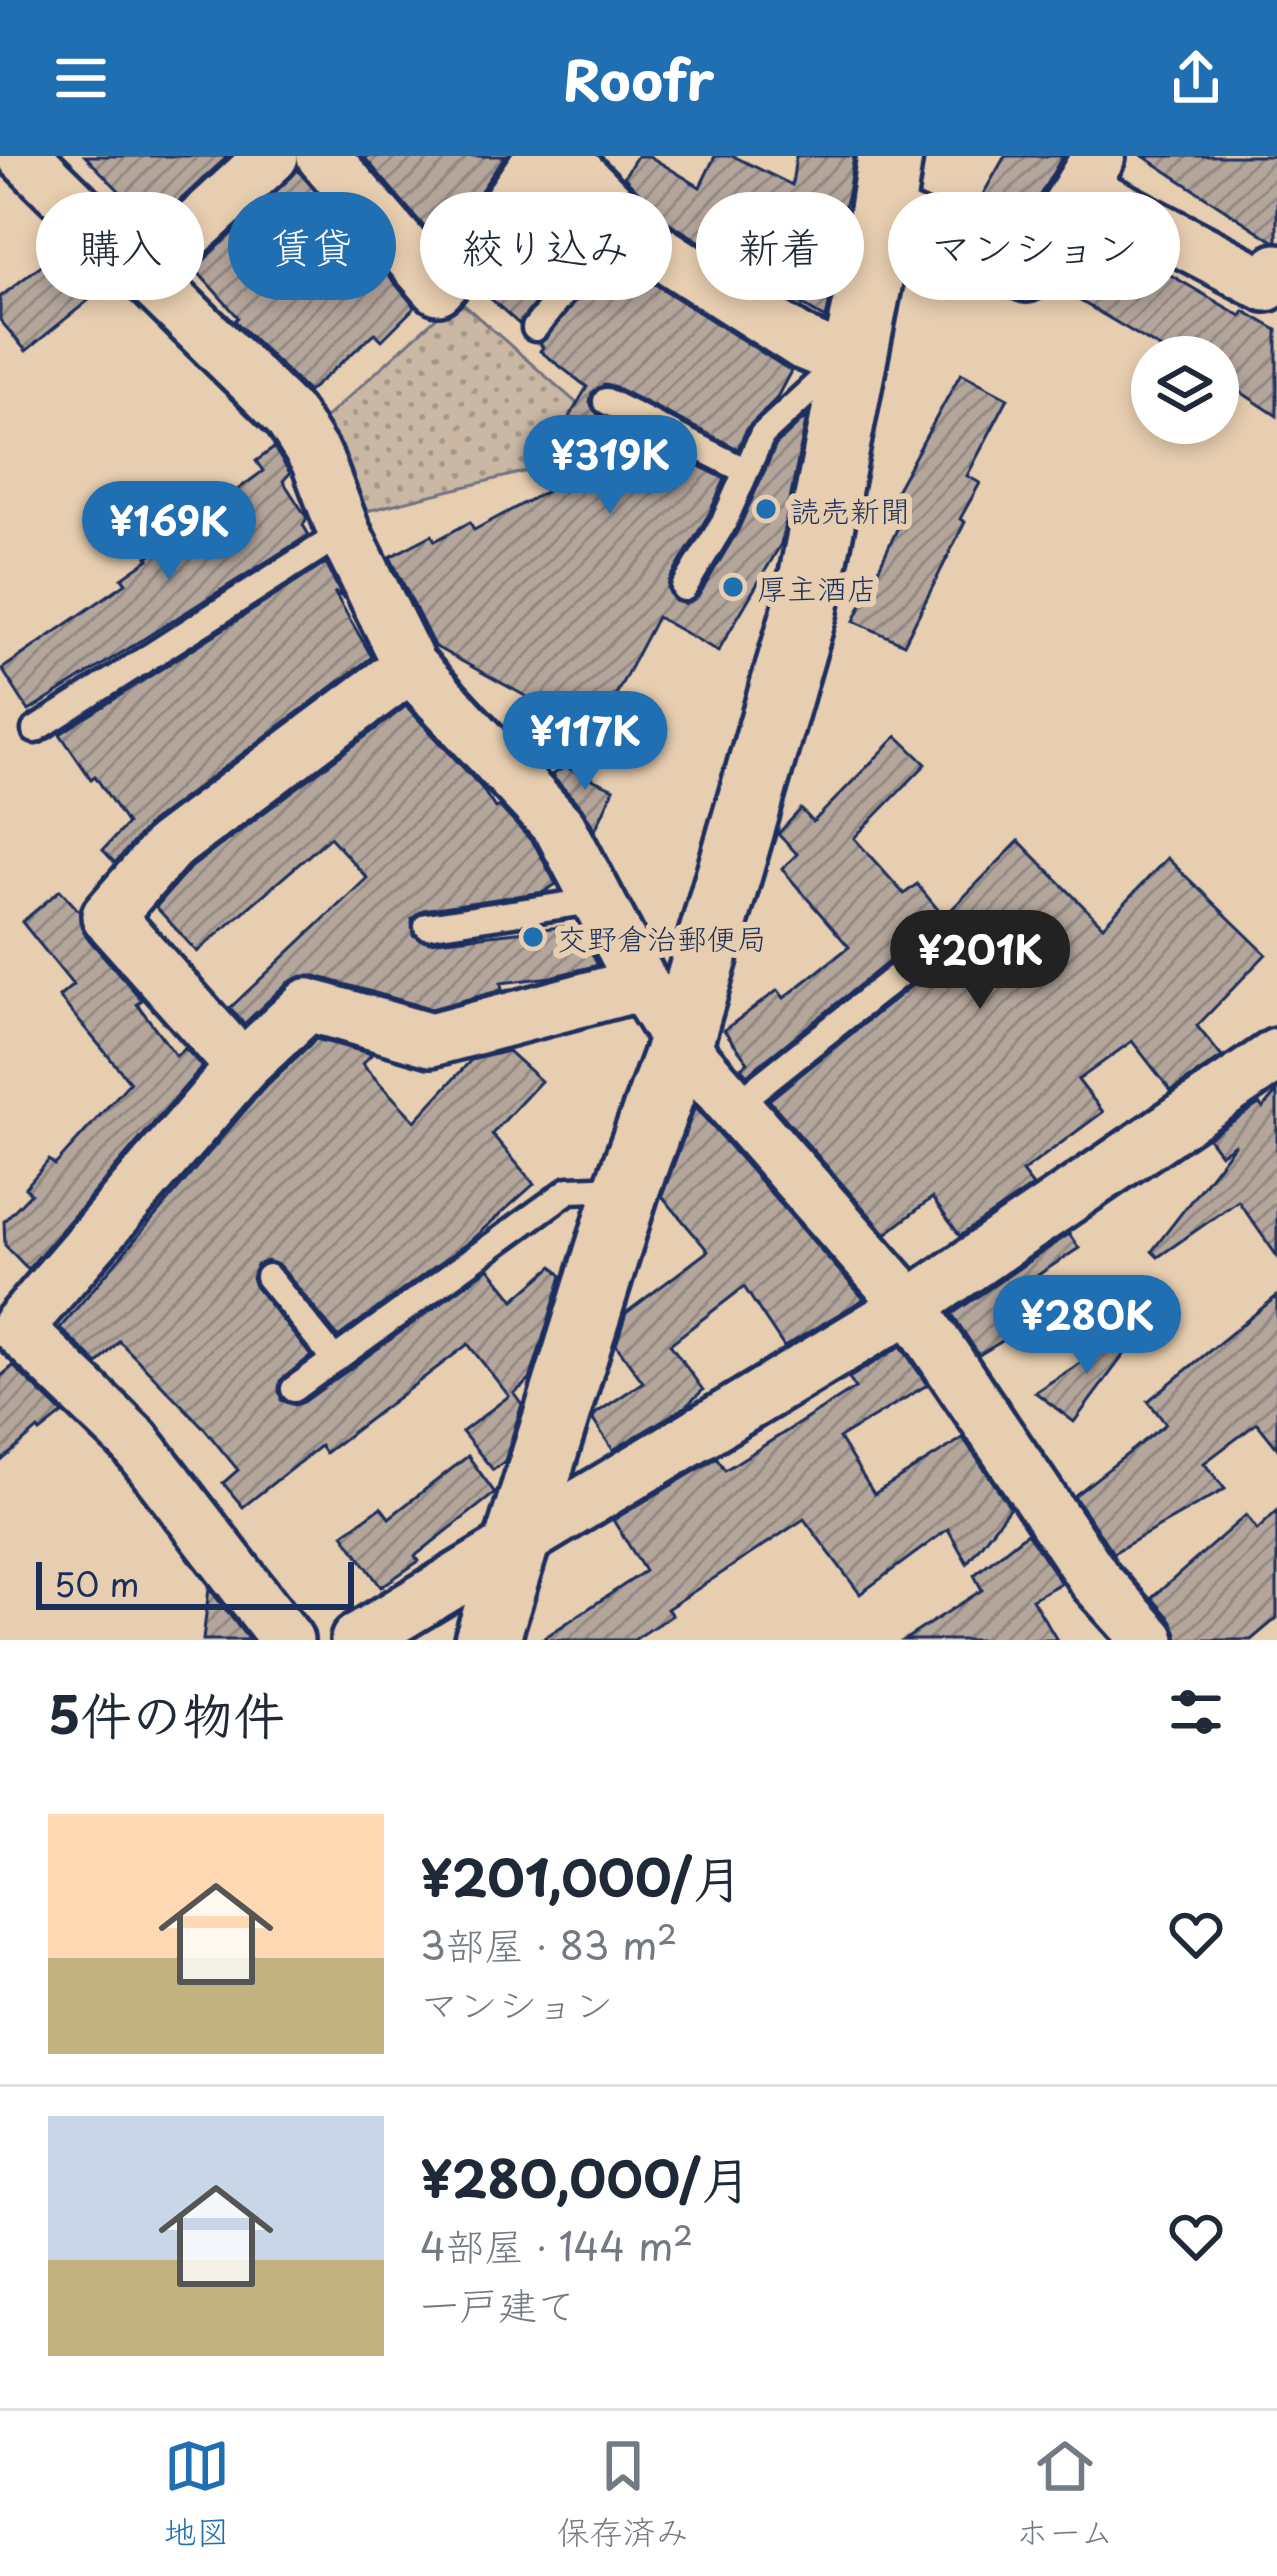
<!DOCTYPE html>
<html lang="ja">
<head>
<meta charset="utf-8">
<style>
  :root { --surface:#fff; --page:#f2f2f3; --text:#1f2937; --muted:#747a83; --line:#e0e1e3; --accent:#1f6fb2 }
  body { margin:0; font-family:"Playpen Sans","Klee One",sans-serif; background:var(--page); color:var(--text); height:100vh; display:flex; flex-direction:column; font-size:45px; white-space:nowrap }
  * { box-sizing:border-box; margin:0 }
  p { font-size:39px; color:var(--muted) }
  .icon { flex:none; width:66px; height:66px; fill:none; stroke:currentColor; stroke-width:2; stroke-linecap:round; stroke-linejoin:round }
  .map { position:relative; height:1484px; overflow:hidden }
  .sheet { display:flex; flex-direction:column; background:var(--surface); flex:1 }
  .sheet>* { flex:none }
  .top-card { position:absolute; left:36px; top:36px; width:1206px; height:108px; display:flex; gap:24px }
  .buttons { position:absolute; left:1131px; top:180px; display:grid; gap:24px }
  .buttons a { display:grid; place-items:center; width:108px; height:108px; border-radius:50%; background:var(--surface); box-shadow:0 6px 18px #0003; font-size:60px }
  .scale { position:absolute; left:36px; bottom:30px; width:318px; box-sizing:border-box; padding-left:12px; border:6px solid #1b2f5e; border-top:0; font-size:33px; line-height:42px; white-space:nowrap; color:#1b2f5e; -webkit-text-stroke:9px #e8ceb0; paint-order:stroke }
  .price { position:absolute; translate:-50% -102px; padding:0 27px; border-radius:42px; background:var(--accent); color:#fff; font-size:39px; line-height:78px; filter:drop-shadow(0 3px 6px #0008) }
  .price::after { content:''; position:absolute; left:50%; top:72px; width:36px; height:27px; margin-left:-18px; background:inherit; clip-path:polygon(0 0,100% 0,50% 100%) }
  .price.selected { background:#222; color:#fff }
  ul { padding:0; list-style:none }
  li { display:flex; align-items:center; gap:36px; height:300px; padding:0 48px }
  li+li { border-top:3px solid var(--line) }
  li span { display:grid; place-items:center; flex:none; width:336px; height:240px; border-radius:0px; color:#555 }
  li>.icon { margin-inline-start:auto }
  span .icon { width:144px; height:144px; fill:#fffc; stroke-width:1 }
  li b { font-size:51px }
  h2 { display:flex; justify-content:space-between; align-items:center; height:144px; padding:0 48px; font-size:51px }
  .chip { padding:0 42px; border-radius:54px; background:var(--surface); box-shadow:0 6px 18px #0003; font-size:42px; line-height:108px }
  .chip.selected { background:var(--accent); color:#fff }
  header { display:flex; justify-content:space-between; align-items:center; height:156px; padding:0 48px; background:var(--accent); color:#fff; font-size:54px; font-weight:700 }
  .menu { display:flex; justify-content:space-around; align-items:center; height:168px; border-top:3px solid var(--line); background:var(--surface); font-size:33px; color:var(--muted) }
  .menu a { display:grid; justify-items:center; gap:6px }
  .menu .selected { color:var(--accent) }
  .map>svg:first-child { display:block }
  .park { fill:url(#park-dots); stroke:#727381; stroke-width:3 }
  .building { fill:url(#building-hatch); stroke:#1b2f5e; stroke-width:3 }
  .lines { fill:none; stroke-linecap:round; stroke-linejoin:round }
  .service-casing { stroke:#1b2f5e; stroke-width:33 }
  .minor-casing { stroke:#1b2f5e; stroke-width:60 }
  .tertiary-casing { stroke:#1b2f5e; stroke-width:72 }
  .service { stroke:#e8ceb0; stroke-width:24 }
  .minor { stroke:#e8ceb0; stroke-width:51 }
  .tertiary { stroke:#e8ceb0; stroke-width:63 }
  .poi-dot { fill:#1f6fb2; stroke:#e8ceb0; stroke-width:4.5 }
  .labels { text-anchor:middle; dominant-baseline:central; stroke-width:12; stroke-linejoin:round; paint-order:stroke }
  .poi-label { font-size:30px; fill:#1b2f5e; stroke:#e8ceb0; text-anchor:start }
</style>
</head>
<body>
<header><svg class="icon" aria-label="menu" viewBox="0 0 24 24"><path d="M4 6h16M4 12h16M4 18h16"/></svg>Roofr<svg class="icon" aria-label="share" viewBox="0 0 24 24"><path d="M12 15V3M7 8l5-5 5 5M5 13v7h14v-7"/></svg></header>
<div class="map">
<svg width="1277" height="1484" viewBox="0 0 1277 1484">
  <defs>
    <pattern id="park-dots" width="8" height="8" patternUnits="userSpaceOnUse" patternTransform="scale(3)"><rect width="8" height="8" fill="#cab7a4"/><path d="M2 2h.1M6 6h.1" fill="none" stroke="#a39589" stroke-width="1.8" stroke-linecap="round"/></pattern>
    <pattern id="building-hatch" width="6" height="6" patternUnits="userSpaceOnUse" patternTransform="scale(3)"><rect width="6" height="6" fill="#b5a69c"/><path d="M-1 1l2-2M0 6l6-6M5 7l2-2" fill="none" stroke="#928882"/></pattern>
  </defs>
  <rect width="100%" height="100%" fill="#e8ceb0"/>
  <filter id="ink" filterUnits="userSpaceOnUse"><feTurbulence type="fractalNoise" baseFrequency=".00833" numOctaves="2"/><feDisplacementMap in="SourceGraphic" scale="24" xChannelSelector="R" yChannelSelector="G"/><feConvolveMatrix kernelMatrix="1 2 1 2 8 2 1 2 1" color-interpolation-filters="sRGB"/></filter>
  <g filter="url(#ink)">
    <polygon class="park" points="457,143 586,255 560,307 359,357 321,266"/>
    <g class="building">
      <polygon points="85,0 228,0 153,69"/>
      <polygon points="367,0 505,0 468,53 438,87 365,2"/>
      <polygon points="637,0 649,0 700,31 715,0 733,0 792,29 796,0 854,0 848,37 827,114 835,118 826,163 668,66 624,21"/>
      <polygon points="1005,0 1063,0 1015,81 970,61"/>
      <polygon points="1143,0 1277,0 1277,85 1273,85"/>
      <polygon points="298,14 415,151 382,184 375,177 308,236 235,165 238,161 195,113"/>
      <polygon points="554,35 592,74 519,168 479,132 516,89"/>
      <polygon points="1090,72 1241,160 1244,155 1277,174 1277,260 1218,221 1218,201 1175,201 1055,130"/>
      <polygon points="70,87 110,127 26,195 0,164 0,141"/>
      <polygon points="615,97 633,114 791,215 776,243 747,272 738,293 613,230 604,229 592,237 590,247 599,260 725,323 709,358 669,425 668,433 675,445 685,448 698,441 738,374 776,289 807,260 781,388 718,495 657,461 580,607 513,574 529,542 434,490 390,401 432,379 435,385 470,366 474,374 591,311 553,289 587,231 540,195 543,191 540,188"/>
      <polygon points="961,217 1008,242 967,320 980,327 960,363 965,366 904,488 854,465 899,369 882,360"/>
      <polygon points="274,292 290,317 283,325 307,362 303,369 309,379 29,555 2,513 126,427 122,422 149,403 147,401 263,315 256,305"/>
      <polygon points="326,407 342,441 334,436 372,501 150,667 115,707 103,694 127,668 95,620 91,623 60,578"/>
      <polygon points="406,550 481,631 495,652 499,650 535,689 556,728 544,736 423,754 412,763 413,779 429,786 577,769 598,809 551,821 501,827 502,834 431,853 316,820 302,820 287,827 244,868 230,852 367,722 330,681 197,796 156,751 189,713"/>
      <polygon points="897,580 926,608 854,682 904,738 917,728 944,761 1019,685 1103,770 1167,702 1266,798 1197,870 1222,901 1171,935 1132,885 1078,924 1103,956 1022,1016 1033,1030 960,1080 932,1042 886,1078 769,944 911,830 917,816 913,806 900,801 891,804 747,919 741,912 748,906 724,874 778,834 784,842 849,791 782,713 797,698 778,678 801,653 813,666"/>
      <polygon points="565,611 614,633 595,674 582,652 551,619"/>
      <polygon points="60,734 79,755 86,780 142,844 137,848 176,900 185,892 202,911 28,1113 5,1089 4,1065 31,1037 25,1032 49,1004 55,1009 130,926 59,841 73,829 22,766"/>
      <polygon points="316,883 372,898 362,908 415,965 471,904 508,895 541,925 492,978 534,1028 469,1086 338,1181 280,1110 267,1105 257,1109 252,1122 255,1130 311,1200 280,1225 281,1244 295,1249 304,1246 489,1112 514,1144 553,1110 562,1120 530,1224 514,1237 522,1248 505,1305 493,1314 462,1276 509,1240 468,1188 325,1297 320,1290 243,1351 223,1327 238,1314 202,1270 119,1185 98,1208 60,1172 264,932"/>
      <polygon points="1277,935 1277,1100 1238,1045 1158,1101 1152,1095 1235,988 1220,998 1208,982 1259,948 1263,952"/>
      <polygon points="695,951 864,1143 784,1191 744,1131 670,1188 703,1234 685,1251 613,1294 593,1264 595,1258 643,1226 616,1189 626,1157 708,1095 662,1040"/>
      <polygon points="1069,1078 1079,1092 1038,1119 1062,1149 979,1199 952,1158"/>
      <polygon points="1277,1140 1277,1292 1257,1267 1204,1307 1225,1333 1113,1397 1074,1340 1166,1268 1148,1245"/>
      <polygon points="1144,1166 1146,1169 1074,1266 1035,1236"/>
      <polygon points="901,1190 927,1229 839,1282 874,1338 963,1282 1010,1351 967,1407 948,1373 860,1438 804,1363 667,1453 672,1459 634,1484 541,1484 645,1415 613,1364 717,1302 725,1314 855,1232 849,1222"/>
      <polygon points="13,1210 63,1258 40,1276 38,1273 0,1306 0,1221"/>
      <polygon points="468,1300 495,1337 415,1400 419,1405 381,1431 343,1378 381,1351 389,1362"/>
      <polygon points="1277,1355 1277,1462 1251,1484 1178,1484 1172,1465 1152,1442 1246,1359 1257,1374"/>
      <polygon points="1027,1377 1061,1427 1032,1443 1057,1484 904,1484 982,1434 974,1419"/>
      <polygon points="209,1432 249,1484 203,1484"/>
    </g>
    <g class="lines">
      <g class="service-casing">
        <g id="service">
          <polyline points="535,172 622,62"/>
          <polyline points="606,245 746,315"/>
          <polyline points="684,432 724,366 762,279 817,228 846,212"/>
          <polyline points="35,574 344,376"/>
          <polyline points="427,770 599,744"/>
          <polyline points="734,950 901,817"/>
          <polyline points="268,1121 335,1204"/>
          <polyline points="294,1233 569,1034 624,1032"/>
        </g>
      </g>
      <g class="minor-casing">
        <g id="minor">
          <polyline points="24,0 289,260 317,304 344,376 410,510 560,672 642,828 680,888 910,1150 1095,1424 1149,1484"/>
          <polyline points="323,0 438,132 492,72 542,0"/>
          <polyline points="561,0 649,89 804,188 853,208"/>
          <polyline points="1081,32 1266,129 1277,114"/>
          <polyline points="881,55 1027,119 1099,0"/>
          <polyline points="145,118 272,0"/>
          <polyline points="242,911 308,849 431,884 642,828"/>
          <polyline points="287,1484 134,1285 17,1172 242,911 108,760 168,691 410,510"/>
          <polyline points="357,1484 910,1150 1277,899"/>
        </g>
      </g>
      <g class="tertiary-casing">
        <polyline id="tertiary" points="487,1484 627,1032 680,888 805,454 876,94 890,0"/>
      </g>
      <use href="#service" class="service"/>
      <use href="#minor" class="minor"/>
      <use href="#tertiary" class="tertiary"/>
    </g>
  </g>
  <g class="poi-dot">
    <circle cx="766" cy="353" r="12"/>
    <circle cx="733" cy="431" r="12"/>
    <circle cx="533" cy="781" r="12"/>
  </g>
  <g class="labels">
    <g class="poi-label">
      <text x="790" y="353">読売新聞</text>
      <text x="757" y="431">厚主酒店</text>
      <text x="557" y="781">交野倉治郵便局</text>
    </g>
  </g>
</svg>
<div class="buttons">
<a><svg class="icon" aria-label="layers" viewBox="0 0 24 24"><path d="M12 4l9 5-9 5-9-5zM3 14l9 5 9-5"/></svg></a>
</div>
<div class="scale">50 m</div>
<b class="price" style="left:610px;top:361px">¥319K</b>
<b class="price" style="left:169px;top:427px">¥169K</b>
<b class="price" style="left:585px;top:637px">¥117K</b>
<b class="price selected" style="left:980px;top:856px">¥201K</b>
<b class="price" style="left:1087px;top:1221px">¥280K</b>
<div class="top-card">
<a class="chip">購入</a>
<a class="chip selected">賃貸</a>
<a class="chip">絞り込み</a>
<a class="chip">新着</a>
<a class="chip">マンション</a>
</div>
</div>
<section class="sheet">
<h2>5件の物件<svg class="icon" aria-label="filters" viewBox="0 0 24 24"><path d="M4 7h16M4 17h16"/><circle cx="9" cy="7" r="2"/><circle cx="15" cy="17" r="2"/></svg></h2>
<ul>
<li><span style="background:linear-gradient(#ffd9b3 60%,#c2b280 0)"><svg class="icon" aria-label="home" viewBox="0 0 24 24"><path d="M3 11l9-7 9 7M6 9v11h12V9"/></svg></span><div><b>¥201,000/月</b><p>3部屋 · 83 m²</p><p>マンション</p></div><svg class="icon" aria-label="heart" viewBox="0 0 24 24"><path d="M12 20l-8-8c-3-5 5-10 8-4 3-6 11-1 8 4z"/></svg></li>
<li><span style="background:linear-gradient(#c9d6e8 60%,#c2b280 0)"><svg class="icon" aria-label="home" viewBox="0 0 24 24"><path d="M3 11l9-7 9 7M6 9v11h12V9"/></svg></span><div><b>¥280,000/月</b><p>4部屋 · 144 m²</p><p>一戸建て</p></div><svg class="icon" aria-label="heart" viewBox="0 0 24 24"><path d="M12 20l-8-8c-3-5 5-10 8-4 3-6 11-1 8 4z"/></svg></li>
</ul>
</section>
<nav class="menu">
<a class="selected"><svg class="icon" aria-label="map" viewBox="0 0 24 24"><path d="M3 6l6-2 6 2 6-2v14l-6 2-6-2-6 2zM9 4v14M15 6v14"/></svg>地図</a>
<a><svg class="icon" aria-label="saved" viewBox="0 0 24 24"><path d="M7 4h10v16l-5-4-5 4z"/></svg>保存済み</a>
<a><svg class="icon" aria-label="home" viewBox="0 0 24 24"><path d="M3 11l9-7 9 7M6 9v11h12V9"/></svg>ホーム</a>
</nav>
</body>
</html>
